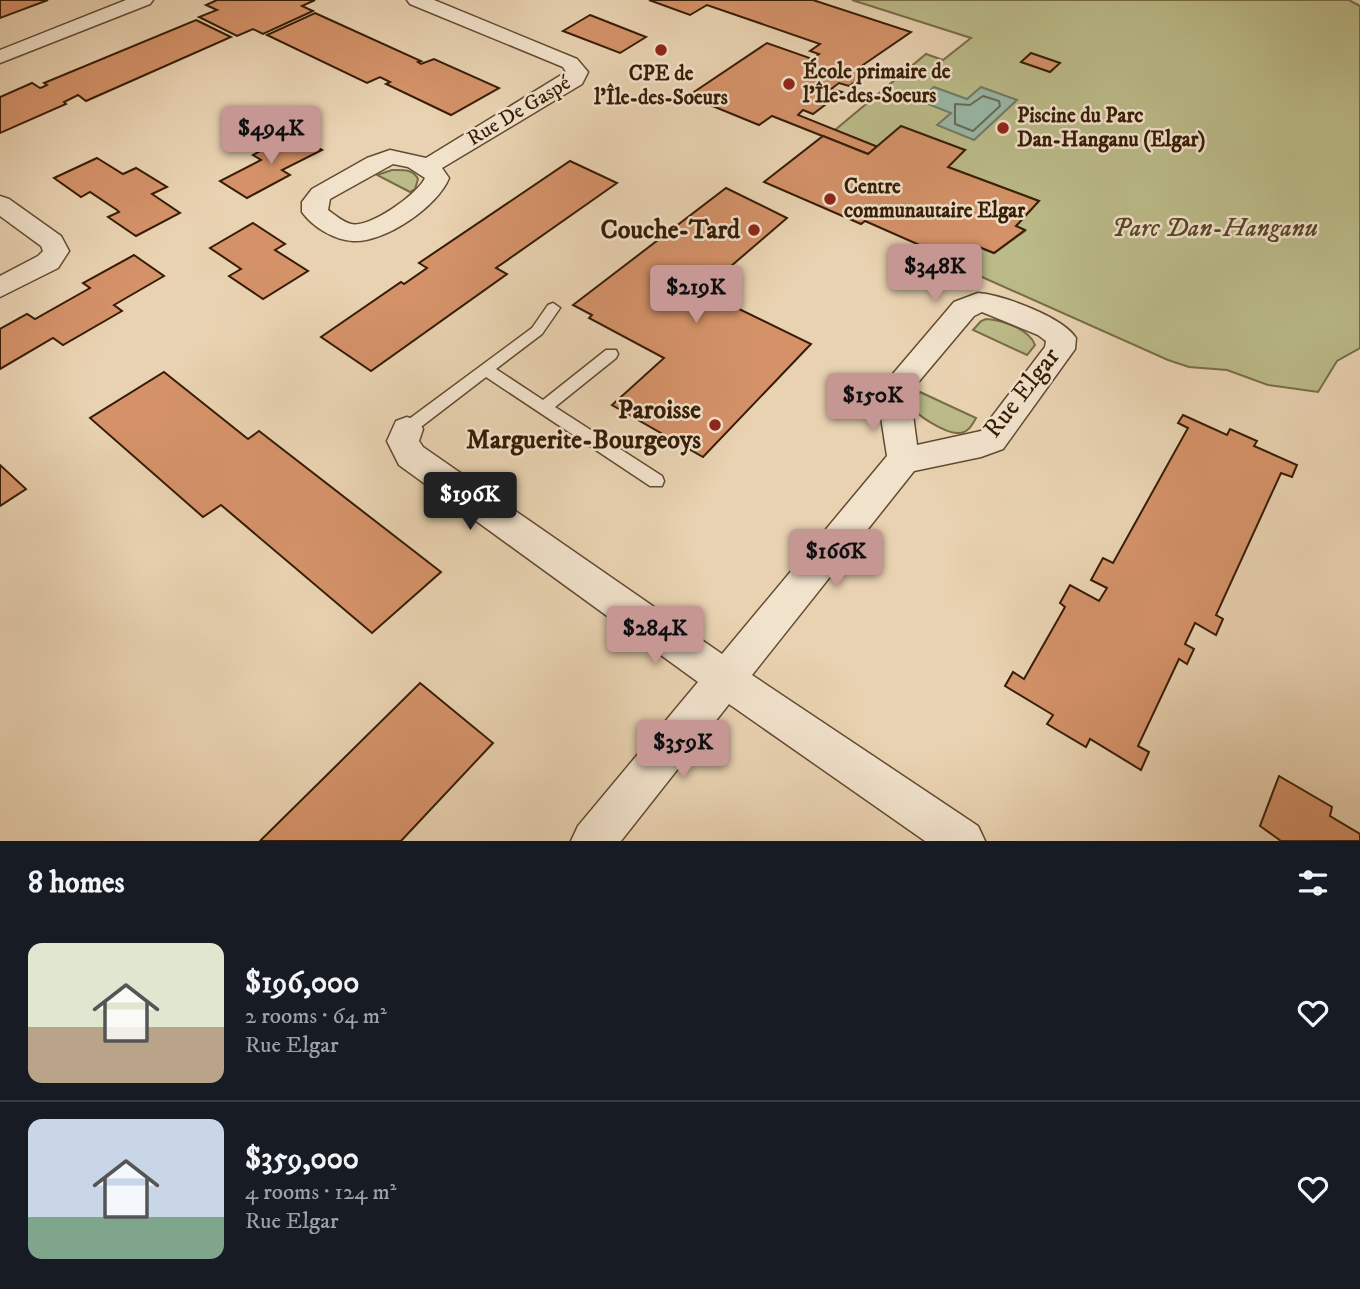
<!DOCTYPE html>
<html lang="en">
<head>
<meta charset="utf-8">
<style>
  :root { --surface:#171b24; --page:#20242c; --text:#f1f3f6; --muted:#9ea1a6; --line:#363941; --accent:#c59692 }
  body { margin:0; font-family:"IM FELL DW Pica",serif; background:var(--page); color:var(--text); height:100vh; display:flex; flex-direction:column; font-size:26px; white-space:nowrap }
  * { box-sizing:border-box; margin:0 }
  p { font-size:23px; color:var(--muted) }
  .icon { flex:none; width:38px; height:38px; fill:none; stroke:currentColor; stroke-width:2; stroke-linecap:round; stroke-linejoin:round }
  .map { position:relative; height:841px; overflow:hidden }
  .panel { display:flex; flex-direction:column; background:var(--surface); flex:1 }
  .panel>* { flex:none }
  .price { position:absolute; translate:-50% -60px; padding:0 16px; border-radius:7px; background:var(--accent); color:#111; font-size:23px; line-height:46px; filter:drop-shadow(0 2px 4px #0008) }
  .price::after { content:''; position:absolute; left:50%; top:42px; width:21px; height:16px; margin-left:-10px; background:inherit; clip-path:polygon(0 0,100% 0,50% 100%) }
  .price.selected { background:#222; color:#fff }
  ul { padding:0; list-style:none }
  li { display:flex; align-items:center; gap:21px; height:175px; padding:0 28px }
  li+li { border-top:2px solid var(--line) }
  li span { display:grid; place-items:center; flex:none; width:196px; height:140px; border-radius:14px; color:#555 }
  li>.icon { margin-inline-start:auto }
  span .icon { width:84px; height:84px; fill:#fffc; stroke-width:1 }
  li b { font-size:30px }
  h2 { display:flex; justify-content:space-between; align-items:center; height:84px; padding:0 28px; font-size:30px }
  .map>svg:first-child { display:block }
  .green { fill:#bbbb89; stroke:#786c47; stroke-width:2 }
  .water { fill:#98b8a7; stroke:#717a66; stroke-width:2 }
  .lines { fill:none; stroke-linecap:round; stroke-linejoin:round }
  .shore { stroke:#676a56; stroke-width:2 }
  .building { fill:#d59269; stroke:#361c05; stroke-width:2 }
  .lane-casing { stroke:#634a30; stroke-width:3 }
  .street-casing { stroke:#634a30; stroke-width:3 }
  .lane { fill:#f1e2cc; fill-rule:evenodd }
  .street { fill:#f1e2cc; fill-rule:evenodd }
  .poi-dot { fill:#8f2418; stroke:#f1e2cc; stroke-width:2.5 }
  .labels { text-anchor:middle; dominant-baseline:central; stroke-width:5; stroke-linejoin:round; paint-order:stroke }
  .far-poi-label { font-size:21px; font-weight:bold; fill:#361c05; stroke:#f1e2cc; text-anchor:start }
  .far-street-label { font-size:21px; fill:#361c05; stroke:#f1e2cc }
  .park-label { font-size:26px; font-style:italic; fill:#574426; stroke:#f1e2cc }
  .poi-label { font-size:26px; font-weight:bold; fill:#361c05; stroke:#f1e2cc; text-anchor:end }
  .street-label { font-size:26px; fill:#361c05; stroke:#f1e2cc }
</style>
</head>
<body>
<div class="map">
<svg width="1360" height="841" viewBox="0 0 1360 841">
  <rect width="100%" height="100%" fill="#e9d2b1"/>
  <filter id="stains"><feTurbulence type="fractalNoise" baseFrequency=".00286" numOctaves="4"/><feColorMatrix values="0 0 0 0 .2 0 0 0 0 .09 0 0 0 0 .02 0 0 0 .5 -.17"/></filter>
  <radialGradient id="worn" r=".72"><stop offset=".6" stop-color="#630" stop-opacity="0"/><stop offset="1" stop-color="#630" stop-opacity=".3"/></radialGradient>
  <g class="green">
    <polygon points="852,0 1349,0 1360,6 1360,348 1337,361 1318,392 1268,385 1227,370 1189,367 1168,360 955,265 974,245 994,253 1025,231 1016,226 1039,201 948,167 965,150 878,147 835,130 926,54 943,60 971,38"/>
    <path d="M392,170C403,170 413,169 418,179L415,189L410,192L377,175Z"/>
    <path d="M986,319C1002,320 1029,329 1035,345L1027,355L973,330L981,321Z"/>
    <path d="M920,392L976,418C972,425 968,433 959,433C947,434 913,415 911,403Z"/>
  </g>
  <polygon class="water" points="934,87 967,99 981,87 1017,100 974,140 937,125 951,113 918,100"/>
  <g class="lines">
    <polygon class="shore" points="983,96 999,101 1000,106 973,131 955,124 955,104 970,105"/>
  </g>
  <g class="building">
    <polygon points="0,0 48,0 0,18"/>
    <polygon points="217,0 315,0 302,6 313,11 263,34 253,29 237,36 199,17 217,10 206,5"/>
    <polygon points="649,0 813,0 911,32 860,67 871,70 849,86 839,83 831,89 842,92 813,114 803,110 798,115 878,147 868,154 772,116 759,125 688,96 767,43 812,59 819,54 810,51 820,44 707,5 690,15"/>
    <polygon points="315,13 421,61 418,62 421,64 434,59 499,88 451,115 386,84 390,82 380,77 367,83 267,35"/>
    <polygon points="590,15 646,37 620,53 563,31"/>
    <polygon points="196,20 231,37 86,101 78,95 64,102 66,104 0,133 0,97 32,83 40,88 43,87 47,85 44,83"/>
    <polygon points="1031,53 1060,63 1050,72 1021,62"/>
    <polygon points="901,126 965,150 948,167 1039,201 1016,226 1025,230 994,253 974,245 958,262 865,221 861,224 764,182 823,136 868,154"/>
    <polygon points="293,134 322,150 282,170 290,175 247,198 220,181 261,160 253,155"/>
    <polygon points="97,158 123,174 136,168 167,187 152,194 180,213 136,236 108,217 119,212 117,210 90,192 81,197 54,178"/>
    <polygon points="570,161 617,183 496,268 507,274 371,371 321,337 401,282 404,284 427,268 419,263"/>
    <polygon points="726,188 787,218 702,291 811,344 703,457 612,405 664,358 589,318 592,315 573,305"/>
    <polygon points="253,223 285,244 275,250 308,271 263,299 229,276 241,269 210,248"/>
    <polygon points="134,255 164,276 114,305 122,311 63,345 53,338 0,369 0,329 27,314 35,319 90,288 83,283"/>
    <polygon points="164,372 248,439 259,431 441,572 372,633 221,505 203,517 90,418"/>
    <polygon points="1183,415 1227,435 1230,429 1257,441 1254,446 1297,465 1292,477 1281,473 1216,615 1223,619 1216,635 1195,623 1185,644 1194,649 1187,664 1179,659 1138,746 1149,752 1141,770 1090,739 1086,747 1047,724 1053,715 1005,686 1013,672 1024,679 1065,607 1060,603 1070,585 1099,601 1107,588 1091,580 1103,558 1113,563 1188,428 1178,423"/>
    <polygon points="0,465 26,489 0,506"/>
    <polygon points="420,683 493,743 401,841 260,841"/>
    <polygon points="1279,776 1332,807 1330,816 1360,834 1360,841 1281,841 1260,826"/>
  </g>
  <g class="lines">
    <g class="lane-casing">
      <polygon id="lane" points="553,303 560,308 542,334 496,369 543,400 606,350 616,350 618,354 616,358 555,407 662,476 664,481 662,486 650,486 486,377 413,433 401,433 399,429 401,425 532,328 548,305"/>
    </g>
    <g class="street-casing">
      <g id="street">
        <polygon points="126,0 153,0 150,4 0,63 0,50"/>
        <path d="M407,0H434L577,59L588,72L582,84L442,168L449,178C438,206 385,243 353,241C334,240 313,227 302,212V202L312,189L367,158L390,150L426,158L566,72L563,67L410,4ZM393,164L408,167L425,178C418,194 369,229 351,224C343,222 335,215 328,210L330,199Z"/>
        <polygon points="0,196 9,199 61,236 69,251 58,268 0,297 0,276 38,256 43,251 41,246 0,216"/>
        <path d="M978,293C1003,295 1063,317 1076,338L1075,349L1003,449L981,457L914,471L752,675L978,826L985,841H925L729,704L621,841H571L578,826L698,682L399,465L387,441L396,421L407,417L418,421L423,429L419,441L423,447L722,654L887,456L878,398L880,389L954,302ZM982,312L1038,335L1046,341L1045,347L981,431L917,445L910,392L974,316Z"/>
      </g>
    </g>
    <use href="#lane" class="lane"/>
    <use href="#street" class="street"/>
  </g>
  <g class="poi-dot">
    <circle cx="661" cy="50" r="7"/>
    <circle cx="789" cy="84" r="7"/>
    <circle cx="1003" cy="128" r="7"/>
    <circle cx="830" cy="199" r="7"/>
    <circle cx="754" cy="230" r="7"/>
    <circle cx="715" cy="425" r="7"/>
  </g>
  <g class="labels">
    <g class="far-poi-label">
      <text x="803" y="72">École primaire de<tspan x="803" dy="24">l'Île-des-Soeurs</tspan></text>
      <text x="661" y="74" text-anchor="middle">CPE de<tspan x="661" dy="24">l'Île-des-Soeurs</tspan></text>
      <text x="1017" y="116">Piscine du Parc<tspan x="1017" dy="24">Dan-Hanganu (Elgar)</tspan></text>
      <text x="844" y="187">Centre<tspan x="844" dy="24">communautaire Elgar</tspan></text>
    </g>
    <g class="far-street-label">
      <text transform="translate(519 111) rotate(-31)">Rue De Gaspé</text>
    </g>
    <g class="park-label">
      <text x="1215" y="228">Parc Dan-Hanganu</text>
    </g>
    <g class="poi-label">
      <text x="740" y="230">Couche-Tard</text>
      <text x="701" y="410">Paroisse<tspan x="701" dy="30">Marguerite-Bourgeoys</tspan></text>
    </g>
    <g class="street-label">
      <text transform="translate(1022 393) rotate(-52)">Rue Elgar</text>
    </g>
  </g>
  <rect width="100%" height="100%" filter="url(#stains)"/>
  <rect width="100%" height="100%" fill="url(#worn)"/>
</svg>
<b class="price" style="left:271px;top:166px">$494K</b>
<b class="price" style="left:935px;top:304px">$348K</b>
<b class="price" style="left:696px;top:325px">$219K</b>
<b class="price" style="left:873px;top:433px">$150K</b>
<b class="price selected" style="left:470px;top:532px">$196K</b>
<b class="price" style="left:836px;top:589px">$166K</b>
<b class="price" style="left:655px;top:666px">$284K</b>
<b class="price" style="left:683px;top:780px">$359K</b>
</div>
<section class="panel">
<h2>8 homes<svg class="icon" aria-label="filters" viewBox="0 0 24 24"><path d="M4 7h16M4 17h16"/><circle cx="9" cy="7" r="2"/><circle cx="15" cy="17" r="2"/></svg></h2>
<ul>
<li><span style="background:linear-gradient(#dfe7d0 60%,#b9a48a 0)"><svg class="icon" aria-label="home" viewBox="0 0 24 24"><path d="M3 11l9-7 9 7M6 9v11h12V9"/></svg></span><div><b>$196,000</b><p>2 rooms · 64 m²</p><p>Rue Elgar</p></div><svg class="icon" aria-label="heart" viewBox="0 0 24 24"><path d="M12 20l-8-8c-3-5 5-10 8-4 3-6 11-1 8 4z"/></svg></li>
<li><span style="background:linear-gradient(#c9d6e8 70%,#7fa58c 0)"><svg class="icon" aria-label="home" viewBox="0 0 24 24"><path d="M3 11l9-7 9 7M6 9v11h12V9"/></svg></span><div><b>$359,000</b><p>4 rooms · 124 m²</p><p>Rue Elgar</p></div><svg class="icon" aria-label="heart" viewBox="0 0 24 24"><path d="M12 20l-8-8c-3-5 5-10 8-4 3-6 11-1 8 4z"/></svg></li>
</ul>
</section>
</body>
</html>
